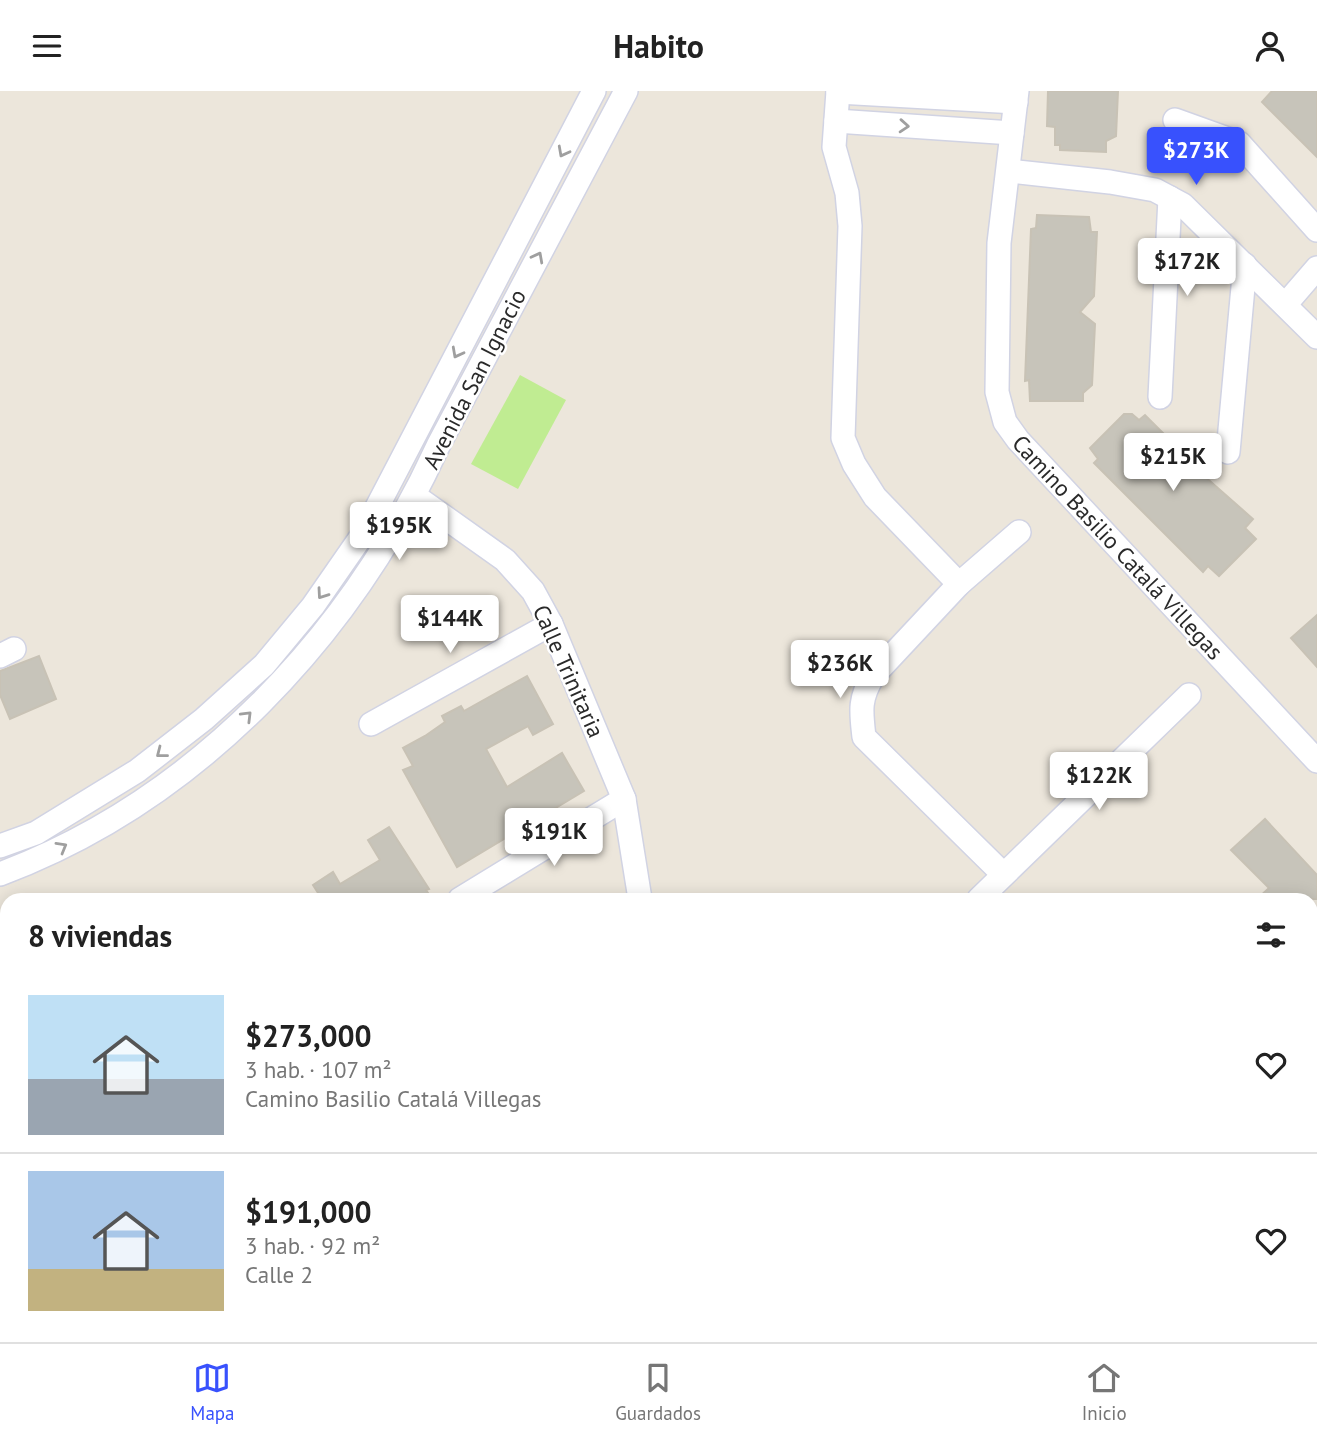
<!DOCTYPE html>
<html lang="es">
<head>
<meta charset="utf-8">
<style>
  :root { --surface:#fff; --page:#f2f2f2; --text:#222; --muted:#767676; --line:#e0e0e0; --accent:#3851fd }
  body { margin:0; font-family:"PT Sans",sans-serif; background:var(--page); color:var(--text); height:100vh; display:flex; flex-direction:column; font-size:26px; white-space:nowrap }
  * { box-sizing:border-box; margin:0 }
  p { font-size:23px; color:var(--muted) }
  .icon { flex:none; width:38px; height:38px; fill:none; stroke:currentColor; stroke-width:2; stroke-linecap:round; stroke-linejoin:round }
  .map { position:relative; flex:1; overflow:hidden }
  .drawer { position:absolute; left:0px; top:802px; width:1318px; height:450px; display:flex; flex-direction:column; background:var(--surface); border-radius:21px 21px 0 0; box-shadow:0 4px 18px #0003 }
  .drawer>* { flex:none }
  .price { position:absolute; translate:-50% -60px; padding:0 16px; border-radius:7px; background:#fff; color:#222; font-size:23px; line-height:46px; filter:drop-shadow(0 2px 4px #0008) }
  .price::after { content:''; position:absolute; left:50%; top:42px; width:21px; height:16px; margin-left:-10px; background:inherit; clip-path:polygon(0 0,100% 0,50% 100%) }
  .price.active { background:var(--accent); color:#fff }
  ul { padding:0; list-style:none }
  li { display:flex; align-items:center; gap:21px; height:175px; padding:0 28px }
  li+li { border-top:2px solid var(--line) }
  li span { display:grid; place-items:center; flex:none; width:196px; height:140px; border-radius:0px; color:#555 }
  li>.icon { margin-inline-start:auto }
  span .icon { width:84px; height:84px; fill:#fffc; stroke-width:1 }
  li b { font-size:30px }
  h2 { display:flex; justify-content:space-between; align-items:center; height:84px; padding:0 28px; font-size:30px }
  header { display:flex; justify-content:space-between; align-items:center; height:91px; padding:0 28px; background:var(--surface); font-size:32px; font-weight:600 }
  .tabs { display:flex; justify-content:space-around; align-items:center; height:98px; border-top:2px solid var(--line); background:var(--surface); font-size:19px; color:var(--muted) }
  .tabs a { display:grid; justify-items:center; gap:4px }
  .tabs .active { color:var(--accent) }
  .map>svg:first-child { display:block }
  .pitch { fill:#c0ec92 }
  .building { fill:#c7c4ba; stroke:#c8c2b5; stroke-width:2 }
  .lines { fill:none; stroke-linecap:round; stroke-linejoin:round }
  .street-casing { stroke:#d1d3e3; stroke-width:26 }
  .street { stroke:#fff; stroke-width:23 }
  .oneway { stroke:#9f9f9f }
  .labels { text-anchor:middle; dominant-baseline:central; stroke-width:5; stroke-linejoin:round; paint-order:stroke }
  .street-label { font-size:23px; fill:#2a2a2a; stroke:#fff }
</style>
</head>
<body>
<header><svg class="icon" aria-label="menu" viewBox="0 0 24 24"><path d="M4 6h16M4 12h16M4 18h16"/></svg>Habito<svg class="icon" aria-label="person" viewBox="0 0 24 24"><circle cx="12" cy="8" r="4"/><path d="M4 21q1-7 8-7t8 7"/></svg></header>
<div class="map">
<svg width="1317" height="1251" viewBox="0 0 1317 1251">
  <rect width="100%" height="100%" fill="#ece6db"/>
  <polygon class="pitch" points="520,284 566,309 518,398 471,373"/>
  <g class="building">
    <polygon points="1048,0 1118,0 1116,45 1106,50 1106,61 1060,59 1060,54 1055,54 1055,36 1047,35"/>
    <polygon points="1272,0 1317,0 1317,66 1262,11"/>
    <polygon points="1037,124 1089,126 1091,141 1097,141 1094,205 1080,221 1095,233 1092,294 1083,302 1083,310 1030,310 1029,289 1025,290 1031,138 1036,137"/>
    <polygon points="1124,323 1132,323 1139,329 1145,324 1188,367 1186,369 1253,428 1245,437 1256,448 1219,485 1208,475 1203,481 1094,372 1098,368 1090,357"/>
    <polygon points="1317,524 1317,576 1291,547"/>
    <polygon points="39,565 56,608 10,628 0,604 0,580"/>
    <polygon points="527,585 553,633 533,644 528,635 486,658 507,696 562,662 584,700 457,776 403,679 413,675 403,657 425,645 445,631 442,625 461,615 464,620"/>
    <polygon points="1265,728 1317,784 1317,808 1257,808 1269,797 1231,759"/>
    <polygon points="389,736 429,798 426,799 432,808 315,808 320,805 313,794 333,781 340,793 380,769 368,749"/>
  </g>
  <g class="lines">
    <g class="street-casing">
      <g id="street">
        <polyline points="838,0 834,56 847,102 850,135 843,347 854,373 875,406 959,493"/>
        <polyline points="1017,0 999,152 997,301 1005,331 1018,349 1317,670"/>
        <polyline points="838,1 1016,11"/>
        <polyline points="1175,29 1239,52 1317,139"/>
        <polyline points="836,30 1012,42"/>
        <polyline points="1009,80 1110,91 1155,99 1183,114 1317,246"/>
        <polyline points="1285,214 1317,177"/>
        <polyline points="1160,306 1170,107"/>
        <polyline points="1228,361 1245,174"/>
        <polyline points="415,405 505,469 533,500 551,533 624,708 640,808"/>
        <polyline points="0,565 14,558"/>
        <polyline points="371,633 551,533"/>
        <polyline points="0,755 36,742 137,680 204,628 264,574 313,515 363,443 594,0"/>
        <path d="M0,783C197,709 351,545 438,355L626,0"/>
        <path d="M1003,783L864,646C861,620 859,608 873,585L959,493L1019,441"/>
        <polyline points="460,808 624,708"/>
        <polyline points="979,808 1189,604"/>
        <polyline points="1311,1167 1317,1176"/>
        <polyline points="883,1244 891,1251"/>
        <polyline points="354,1251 377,1244"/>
        <polyline points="678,1251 683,1244"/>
        <polyline points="987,1251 992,1244"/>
      </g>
    </g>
    <use href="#street" class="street"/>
  </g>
  <defs><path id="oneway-chevron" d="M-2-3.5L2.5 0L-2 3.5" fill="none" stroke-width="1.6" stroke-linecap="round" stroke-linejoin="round" transform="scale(1.75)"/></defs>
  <g class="oneway">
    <use href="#oneway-chevron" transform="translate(904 35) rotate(4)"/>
    <use href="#oneway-chevron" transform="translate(563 61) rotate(118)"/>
    <use href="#oneway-chevron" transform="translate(538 166) rotate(-62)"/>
    <use href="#oneway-chevron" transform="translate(457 262) rotate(118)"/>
    <use href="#oneway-chevron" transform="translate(322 503) rotate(125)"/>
    <use href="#oneway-chevron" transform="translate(247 625) rotate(-45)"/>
    <use href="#oneway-chevron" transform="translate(161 662) rotate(142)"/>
    <use href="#oneway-chevron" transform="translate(62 756) rotate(-30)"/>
  </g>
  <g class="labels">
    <g class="street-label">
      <text transform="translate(474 288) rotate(-63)">Avenida San Ignacio</text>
      <text transform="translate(1118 456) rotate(47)">Camino Basilio Catalá Villegas</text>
      <text transform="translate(569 580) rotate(66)">Calle Trinitaria</text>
    </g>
  </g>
</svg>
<b class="price active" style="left:1196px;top:96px">$273K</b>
<b class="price" style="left:1187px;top:207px">$172K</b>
<b class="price" style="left:1173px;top:402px">$215K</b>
<b class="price" style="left:399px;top:471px">$195K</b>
<b class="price" style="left:450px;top:564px">$144K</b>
<b class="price" style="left:840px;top:609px">$236K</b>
<b class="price" style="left:1099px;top:721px">$122K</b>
<b class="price" style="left:554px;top:777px">$191K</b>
<section class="drawer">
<h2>8 viviendas<svg class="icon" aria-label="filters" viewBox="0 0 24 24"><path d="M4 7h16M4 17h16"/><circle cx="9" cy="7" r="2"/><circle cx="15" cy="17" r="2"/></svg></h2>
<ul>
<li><span style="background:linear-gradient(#bfe0f5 60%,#9aa5b1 0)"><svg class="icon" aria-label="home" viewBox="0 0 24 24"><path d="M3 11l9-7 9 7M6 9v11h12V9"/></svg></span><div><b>$273,000</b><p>3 hab. · 107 m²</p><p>Camino Basilio Catalá Villegas</p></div><svg class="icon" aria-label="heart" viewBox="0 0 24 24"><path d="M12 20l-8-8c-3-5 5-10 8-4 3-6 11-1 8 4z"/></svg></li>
<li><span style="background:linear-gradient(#a9c7e8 70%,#c2b280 0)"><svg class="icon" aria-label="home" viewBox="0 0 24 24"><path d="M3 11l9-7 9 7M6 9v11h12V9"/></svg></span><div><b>$191,000</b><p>3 hab. · 92 m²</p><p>Calle 2</p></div><svg class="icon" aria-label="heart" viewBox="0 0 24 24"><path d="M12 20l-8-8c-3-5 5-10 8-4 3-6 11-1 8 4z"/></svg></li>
</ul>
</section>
</div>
<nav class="tabs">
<a class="active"><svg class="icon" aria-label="map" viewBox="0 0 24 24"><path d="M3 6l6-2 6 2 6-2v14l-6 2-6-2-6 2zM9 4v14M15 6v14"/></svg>Mapa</a>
<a><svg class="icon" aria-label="saved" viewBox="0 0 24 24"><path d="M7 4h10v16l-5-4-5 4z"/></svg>Guardados</a>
<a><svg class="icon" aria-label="home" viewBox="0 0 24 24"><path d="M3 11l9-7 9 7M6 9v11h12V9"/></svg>Inicio</a>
</nav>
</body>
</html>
